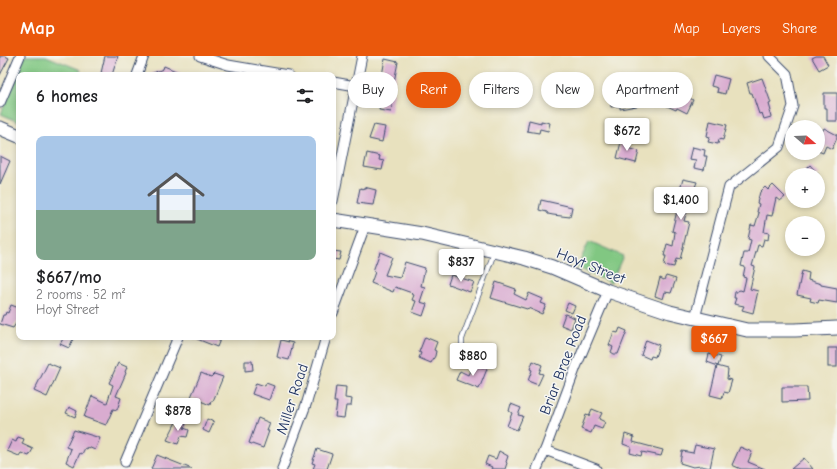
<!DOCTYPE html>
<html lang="en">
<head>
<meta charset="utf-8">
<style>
  :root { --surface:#fff; --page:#f6f6f6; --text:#202124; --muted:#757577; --accent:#ea580c }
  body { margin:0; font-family:"Comic Neue",sans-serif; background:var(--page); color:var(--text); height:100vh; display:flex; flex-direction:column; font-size:15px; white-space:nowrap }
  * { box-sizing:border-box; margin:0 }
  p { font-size:13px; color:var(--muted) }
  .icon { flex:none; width:22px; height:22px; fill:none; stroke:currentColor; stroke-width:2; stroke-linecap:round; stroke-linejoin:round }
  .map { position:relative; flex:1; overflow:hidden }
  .side { position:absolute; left:16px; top:16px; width:320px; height:268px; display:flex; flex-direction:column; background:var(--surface); border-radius:8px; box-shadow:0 2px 6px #0003 }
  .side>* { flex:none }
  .guide { position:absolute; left:348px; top:16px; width:380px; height:36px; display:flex; gap:8px }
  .needle { width:26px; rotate:109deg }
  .tools { position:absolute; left:785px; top:64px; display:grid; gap:8px }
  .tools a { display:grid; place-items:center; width:40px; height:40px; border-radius:50%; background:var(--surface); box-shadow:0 2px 6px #0003; font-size:20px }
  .price { position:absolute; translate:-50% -34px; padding:0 9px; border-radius:4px; background:#fff; color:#222; font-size:13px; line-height:26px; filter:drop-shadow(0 1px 2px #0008) }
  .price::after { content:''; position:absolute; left:50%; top:24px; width:12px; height:9px; margin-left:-6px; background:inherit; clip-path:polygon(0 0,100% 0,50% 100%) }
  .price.selected { background:var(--accent); color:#fff }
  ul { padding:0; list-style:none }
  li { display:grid; align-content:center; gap:8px; height:212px; padding:0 20px }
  li span { display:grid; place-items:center; height:124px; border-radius:8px; color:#555 }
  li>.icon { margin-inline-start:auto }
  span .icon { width:72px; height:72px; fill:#fffc; stroke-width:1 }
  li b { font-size:17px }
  h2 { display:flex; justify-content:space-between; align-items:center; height:48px; padding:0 20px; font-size:17px }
  .chip { padding:0 14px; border-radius:18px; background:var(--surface); box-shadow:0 2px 6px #0003; font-size:14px; line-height:36px }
  .chip.selected { background:var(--accent); color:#fff }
  header { display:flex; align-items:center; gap:24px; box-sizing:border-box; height:56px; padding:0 20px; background:var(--accent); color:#fff }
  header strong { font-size:19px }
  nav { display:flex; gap:22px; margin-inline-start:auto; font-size:14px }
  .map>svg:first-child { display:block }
  .green { fill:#81c782; stroke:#4e7b70 }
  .building { fill:#d9acd0 }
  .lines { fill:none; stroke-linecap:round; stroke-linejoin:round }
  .lane-casing { stroke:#3a4a6c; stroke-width:6 }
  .street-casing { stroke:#3a4a6c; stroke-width:11 }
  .primary-casing { stroke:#3a4a6c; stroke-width:15 }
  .lane { stroke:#fff; stroke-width:4.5 }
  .street { stroke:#fff; stroke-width:9 }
  .primary { stroke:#fff; stroke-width:13 }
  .labels { text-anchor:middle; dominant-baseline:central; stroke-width:3; stroke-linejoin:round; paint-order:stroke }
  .street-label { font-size:15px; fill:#1b2f5e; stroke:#f6f6f2 }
</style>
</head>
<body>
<header>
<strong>Map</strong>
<nav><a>Map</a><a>Layers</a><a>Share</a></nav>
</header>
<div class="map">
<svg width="837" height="413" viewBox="0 0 837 413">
  <rect width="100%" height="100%" fill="#f6f6f2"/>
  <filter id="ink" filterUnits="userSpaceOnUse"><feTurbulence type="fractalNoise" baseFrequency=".025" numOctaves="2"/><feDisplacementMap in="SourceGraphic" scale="8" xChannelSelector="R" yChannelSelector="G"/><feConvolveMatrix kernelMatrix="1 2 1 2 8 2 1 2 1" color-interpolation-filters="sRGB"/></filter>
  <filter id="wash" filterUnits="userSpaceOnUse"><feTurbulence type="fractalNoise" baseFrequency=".012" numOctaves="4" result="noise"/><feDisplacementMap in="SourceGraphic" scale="16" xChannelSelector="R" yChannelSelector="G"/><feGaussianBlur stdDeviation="0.9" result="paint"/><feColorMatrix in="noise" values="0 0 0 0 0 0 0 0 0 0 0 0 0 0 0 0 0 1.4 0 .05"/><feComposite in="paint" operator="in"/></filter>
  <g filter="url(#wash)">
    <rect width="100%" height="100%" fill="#e8e1be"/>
    <g class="green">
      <polygon points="24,0 46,0 81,14 79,19 19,19 19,66 1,58"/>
      <polygon points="589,185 623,200 611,227 577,212"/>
    </g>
    <g id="blocks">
      <g class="building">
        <polygon points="0,0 5,0 9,2 0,19"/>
        <polygon points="105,0 118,0 112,19 101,17"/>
        <polygon points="816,0 823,0 828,9 819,14 812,2"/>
        <polygon points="385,3 398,6 392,36 394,37 391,56 379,54 380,48 377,47"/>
        <polygon points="164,10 183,18 183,19 148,19 163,13"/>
        <polygon points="714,19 729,23 725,38 717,36 718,32 711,30"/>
        <polygon points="762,22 771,47 769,48 771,55 769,55 771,61 764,63 762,57 759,58 752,37 750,37 747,27"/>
        <polygon points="671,28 686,34 684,39 693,44 687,57 677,52 676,54 667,50 670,43 665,41"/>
        <polygon points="629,36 634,40 633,41 642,49 620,53 620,50 611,51 609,39"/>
        <polygon points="824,37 837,37 837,65 827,65 827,52 824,52"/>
        <polygon points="529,64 541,67 541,65 550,67 548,75 540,73 539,77 527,75"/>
        <polygon points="710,65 727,69 723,84 719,83 718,88 708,86 710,81 707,80"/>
        <polygon points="374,69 385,71 382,86 369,83"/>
        <polygon points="824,72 837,79 837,82 832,93 826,90 823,97 818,95 818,84"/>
        <polygon points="622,82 629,84 627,92 639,95 636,107 617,102"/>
        <polygon points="692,91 705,94 704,100 707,100 704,114 694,112 696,104 689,103"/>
        <polygon points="367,97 380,100 379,104 384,105 382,114 364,111"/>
        <polygon points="0,100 10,105 0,128"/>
        <polygon points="810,109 819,119 799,119"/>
        <polygon points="683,123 697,126 695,131 701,132 697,146 692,145 692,148 689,147 684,165 689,166 680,204 676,203 674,211 664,209 666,200 664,200 667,188 673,190 675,176 672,175 677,155 676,154 678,141"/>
        <polygon points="773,129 785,141 780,145 776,142 772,160 767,159 764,176 769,177 768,184 764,183 762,190 758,189 752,210 755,211 750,233 758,235 753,257 742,254 744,250 734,248 736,242 734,242 735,236 740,234 743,235 746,222 743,221 745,211 741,210 744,197 748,197 751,184 748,183 751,169 755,170 759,157 757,156 759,148 757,147 760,136 765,131 768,134"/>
        <polygon points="364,131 376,134 373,149 357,147 360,132 364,133"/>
        <polygon points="541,144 572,151 570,161 553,159 548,158 547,156 539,154"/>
        <polygon points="333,195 341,196 339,204 333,203"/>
        <polygon points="380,196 392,201 385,219 400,222 405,206 425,212 421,230 425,231 420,246 427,248 423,260 412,256 416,245 412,244 414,239 411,238 412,237 395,231 393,236 371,227 375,216 373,215"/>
        <polygon points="802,215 809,217 808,224 821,228 821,229 837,232 837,247 819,244 818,247 810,245 811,242 797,239"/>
        <polygon points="451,219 474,226 470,236 448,228"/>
        <polygon points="666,220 676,223 671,237 665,236 663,243 655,240 660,222 664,224"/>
        <polygon points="496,226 516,233 514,238 526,244 529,237 543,243 541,247 546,249 542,258 528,252 527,253 491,242"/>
        <polygon points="568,247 575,250 572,257 565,254"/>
        <polygon points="11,249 19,252 19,267 17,266 13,272 0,268 3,259 5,259 6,256 8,257"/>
        <polygon points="565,258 575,262 571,273 561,269"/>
        <polygon points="620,272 627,275 618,298 614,298 611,296 613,291 609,289 614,276 618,277"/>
        <polygon points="64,281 74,281 69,292 60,288"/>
        <polygon points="192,281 221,281 217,291"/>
        <polygon points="425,281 437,286 434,294 436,295 435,300 431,307 419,302 421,297 419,296"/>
        <polygon points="281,284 293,287 289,304 277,301"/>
        <polygon points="646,284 659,289 655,301 651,300 650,303 641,299"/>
        <rect x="828" y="292" width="9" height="19"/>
        <polygon points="709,298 721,301 718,310 707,306"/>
        <polygon points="245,305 252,305 253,314 245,315"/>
        <polygon points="533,305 542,309 539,317 543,318 538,329 528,325 532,314 530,313"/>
        <polygon points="48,307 60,312 47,341 34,335"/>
        <polygon points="118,307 127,311 125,316 126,317 116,340 121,342 117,354 113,353 106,369 84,361 92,340 107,347 113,329 109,327"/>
        <polygon points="473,308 487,313 479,333 456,324 460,315 468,319"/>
        <polygon points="717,310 728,313 727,323 732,324 728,337 724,336 722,342 710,339"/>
        <polygon points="201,317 211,321 214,318 223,321 213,345 211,345 210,349 191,341"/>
        <polygon points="256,327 265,330 266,327 274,330 269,344 252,338"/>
        <polygon points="336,330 346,331 345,342 352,343 351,350 346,350 344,362 335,361 337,346 334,346"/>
        <polygon points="782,331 807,331 808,345 782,346"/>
        <polygon points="511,348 521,352 518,359 523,360 517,374 507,370 512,357 509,355"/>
        <polygon points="69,351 77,355 75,361 66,357"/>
        <polygon points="592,353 602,357 599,363 605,366 602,373 594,370 591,377 581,373 586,359 589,360"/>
        <polygon points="258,362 270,367 267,375 269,375 263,392 249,387"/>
        <polygon points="207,363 214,366 209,377 203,374"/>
        <polygon points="177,364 186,368 184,372 189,374 187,381 181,380 178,388 167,384"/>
        <polygon points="74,374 100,382 95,394 88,391 87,393 85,392 82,398 80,397 74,410 66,406 71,393 66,391"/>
        <polygon points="625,378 634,381 633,386 663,394 661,400 642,396 641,400 630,397 631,391 623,388"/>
        <polygon points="18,381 24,383 22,388 33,393 29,400 21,397 19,400 7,395 12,384 16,386"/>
        <polygon points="695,389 714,393 710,412 701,410 693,411 680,407 682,395 693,397"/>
        <polygon points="740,391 752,396 748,406 765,413 741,413 732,409"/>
        <polygon points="317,393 332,398 327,413 313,413 315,408 312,407"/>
        <polygon points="499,395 508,400 506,406 507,407 505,413 491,413 492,411 485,408 488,400 496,403"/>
        <polygon points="157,399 192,413 151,413"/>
        <polygon points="804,402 813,413 791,413"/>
      </g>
    </g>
  </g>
  <g filter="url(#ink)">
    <use href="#blocks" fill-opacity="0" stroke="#3a4a6c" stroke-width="1"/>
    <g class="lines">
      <g class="lane-casing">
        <polyline id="lane" points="462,298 462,283 494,197"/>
      </g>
      <g class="street-casing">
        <g id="street">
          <polyline points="200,0 228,9 288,19"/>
          <polyline points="137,19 144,0"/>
          <polyline points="333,26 356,30"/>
          <polyline points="0,47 20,0"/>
          <polyline points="333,145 362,0"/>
          <polyline points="333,257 365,170"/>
          <polyline points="695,262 729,131 779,91 793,50 787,18 769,0"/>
          <polyline points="545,394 576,311 608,235"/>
          <polyline points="125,406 178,281"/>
          <polyline points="282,413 307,346 326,281"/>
          <polyline points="537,413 545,394 596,413"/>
        </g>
      </g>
      <g class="primary-casing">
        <g id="primary">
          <polyline points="0,72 19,80"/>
          <polyline points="333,164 422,178 524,202 552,211 608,235 670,256 747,274 795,274 837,272"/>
        </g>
      </g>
      <use href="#lane" class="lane"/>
      <use href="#street" class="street"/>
      <use href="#primary" class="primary"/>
    </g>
  </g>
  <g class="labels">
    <g class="street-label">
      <text transform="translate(591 210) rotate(22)">Hoyt Street</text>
      <text transform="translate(563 309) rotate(-69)">Briar Brae Road</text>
      <text transform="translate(292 343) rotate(-72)">Miller Road</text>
    </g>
  </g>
</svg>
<div class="tools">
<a><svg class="needle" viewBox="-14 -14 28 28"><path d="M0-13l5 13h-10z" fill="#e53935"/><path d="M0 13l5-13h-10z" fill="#757577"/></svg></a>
<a>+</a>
<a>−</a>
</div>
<b class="price" style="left:627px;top:96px">$672</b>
<b class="price" style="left:681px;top:165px">$1,400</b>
<b class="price" style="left:461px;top:227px">$837</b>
<b class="price selected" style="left:714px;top:304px">$667</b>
<b class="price" style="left:473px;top:321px">$880</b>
<b class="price" style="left:178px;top:376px">$878</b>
<div class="guide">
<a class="chip">Buy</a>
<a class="chip selected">Rent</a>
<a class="chip">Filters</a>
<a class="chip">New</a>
<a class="chip">Apartment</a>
</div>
<section class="side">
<h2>6 homes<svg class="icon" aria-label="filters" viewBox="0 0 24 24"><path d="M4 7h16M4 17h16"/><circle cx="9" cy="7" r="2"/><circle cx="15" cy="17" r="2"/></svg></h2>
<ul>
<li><span style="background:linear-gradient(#a9c7e8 60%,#7fa58c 0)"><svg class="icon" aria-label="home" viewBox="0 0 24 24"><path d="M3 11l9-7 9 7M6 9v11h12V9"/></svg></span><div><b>$667/mo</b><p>2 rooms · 52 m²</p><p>Hoyt Street</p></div></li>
</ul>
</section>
</div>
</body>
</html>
